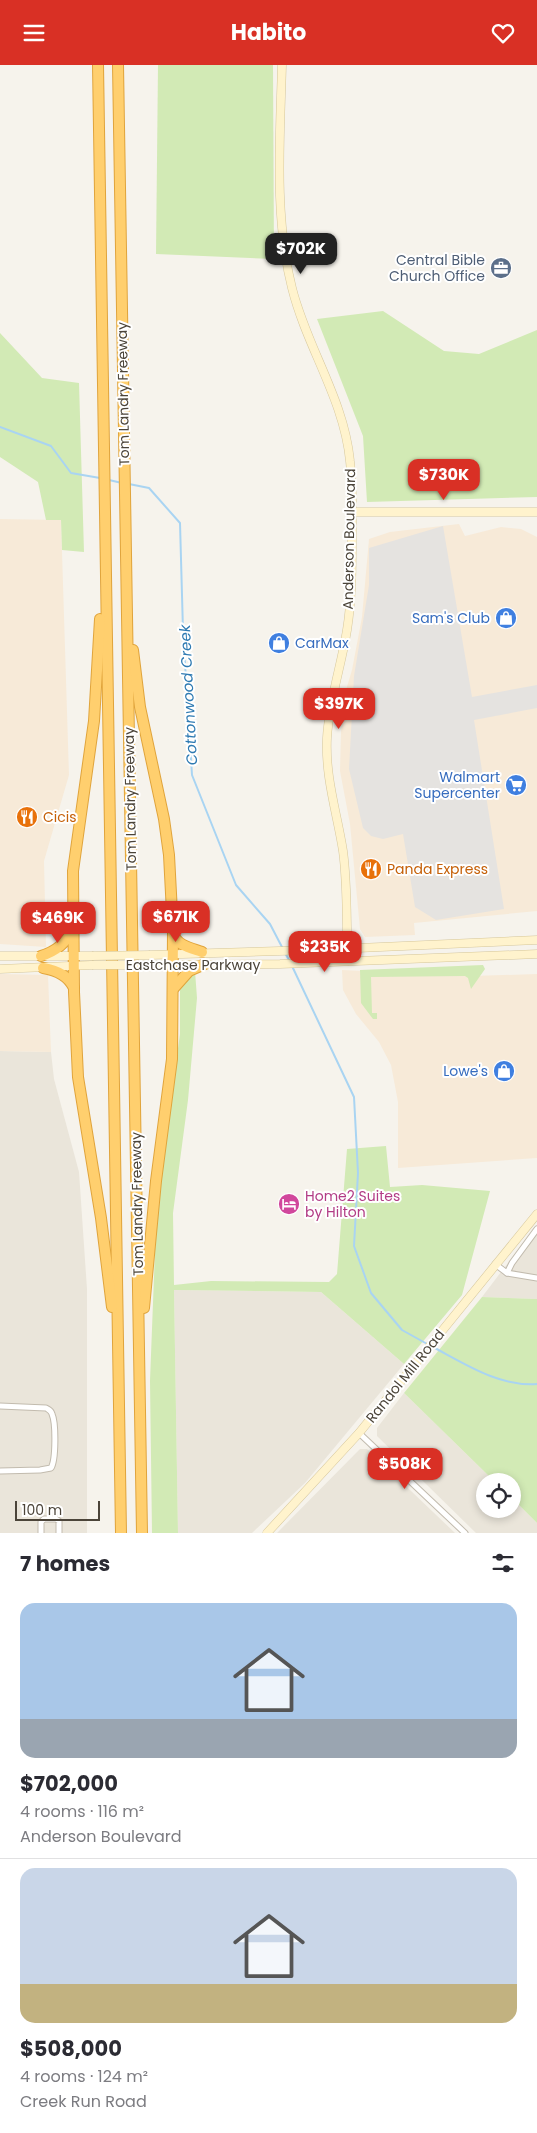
<!DOCTYPE html>
<html lang="en">
<head>
<meta charset="utf-8">
<style>
  :root { --surface:#fff; --page:#f7f7f7; --text:#2b2b33; --muted:#7c7c81; --line:#e1e1e2; --accent:#d93025 }
  body { margin:0; font-family:Poppins,sans-serif; background:var(--page); color:var(--text); height:100vh; display:flex; flex-direction:column; font-size:19px; white-space:nowrap }
  * { box-sizing:border-box; margin:0 }
  p { font-size:16px; color:var(--muted) }
  .icon { flex:none; width:28px; height:28px; fill:none; stroke:currentColor; stroke-width:2; stroke-linecap:round; stroke-linejoin:round }
  .map { position:relative; height:1468px; overflow:hidden }
  .details { display:flex; flex-direction:column; background:var(--surface); flex:1 }
  .details>* { flex:none }
  .tools { position:absolute; left:476px; top:1408px; display:grid; gap:10px }
  .tools a { display:grid; place-items:center; width:45px; height:45px; border-radius:50%; background:var(--surface); box-shadow:0 2px 8px #0003; font-size:25px }
  .scale { position:absolute; left:15px; bottom:12px; width:85px; box-sizing:border-box; padding-left:5px; border:2px solid #4b4439; border-top:0; font-size:14px; line-height:18px; white-space:nowrap; color:#4b4439; -webkit-text-stroke:4px #fff; paint-order:stroke }
  .price { position:absolute; translate:-50% -42px; padding:0 11px; border-radius:10px; background:var(--accent); color:#fff; font-size:16px; line-height:32px; filter:drop-shadow(0 1px 2px #0008) }
  .price::after { content:''; position:absolute; left:50%; top:30px; width:15px; height:11px; margin-left:-8px; background:inherit; clip-path:polygon(0 0,100% 0,50% 100%) }
  .price.current { background:#222; color:#fff }
  ul { padding:0; list-style:none }
  li { display:grid; align-content:center; gap:10px; height:265px; padding:0 20px }
  li+li { border-top:1px solid var(--line) }
  li span { display:grid; place-items:center; height:155px; border-radius:15px; color:#555 }
  li>.icon { margin-inline-start:auto }
  span .icon { width:90px; height:90px; fill:#fffc; stroke-width:1 }
  li b { font-size:21px }
  h2 { display:flex; justify-content:space-between; align-items:center; height:60px; padding:0 20px; font-size:21px }
  header { display:flex; justify-content:space-between; align-items:center; height:65px; padding:0 20px; background:var(--accent); color:#fff; font-size:22px; font-weight:700 }
  .map>svg:first-child { display:block }
  .residential { fill:#eae5da }
  .commercial { fill:#f7ead8 }
  .green { fill:#d2eab5 }
  .parking { fill:#e5e3e0 }
  .lines { fill:none; stroke-linecap:round; stroke-linejoin:round }
  .stream { stroke:#a9d4f2; stroke-width:2 }
  .street-casing { stroke:#c2bbae; stroke-width:7 }
  .secondary-casing { stroke:#d6c79b; stroke-width:9 }
  .highway-casing { stroke:#e0a43c; stroke-width:12 }
  .street { stroke:#fff; stroke-width:5 }
  .secondary { stroke:#fff3cd; stroke-width:8 }
  .highway { stroke:#ffcf6e; stroke-width:10 }
  .secondary-bridge-casing { stroke:#d6c79b; stroke-width:9; stroke-linecap:butt }
  .secondary-bridge { stroke:#fff3cd; stroke-width:8 }
  .labels { text-anchor:middle; dominant-baseline:central; stroke-width:4; stroke-linejoin:round; paint-order:stroke }
  .service-label { font-size:14px; fill:#4e5e75; stroke:#fff; text-anchor:end }
  .street-label { font-size:14px; fill:#4b4439; stroke:#fff }
  .shop-label { font-size:14px; fill:#366cbe; stroke:#fff; text-anchor:end }
  .food-label { font-size:14px; fill:#c56008; stroke:#fff; text-anchor:start }
  .hotel-label { font-size:14px; fill:#b23c85; stroke:#fff; text-anchor:start }
  .water-label { font-size:15px; font-style:italic; fill:#2e7ab2; stroke:#fff }
</style>
</head>
<body>
<header><svg class="icon" aria-label="menu" viewBox="0 0 24 24"><path d="M4 6h16M4 12h16M4 18h16"/></svg>Habito<svg class="icon" aria-label="heart" viewBox="0 0 24 24"><path d="M12 20l-8-8c-3-5 5-10 8-4 3-6 11-1 8 4z"/></svg></header>
<div class="map">
<svg width="537" height="1468" viewBox="0 0 537 1468">
  <rect width="100%" height="100%" fill="#f6f3ec"/>
  <g class="residential">
    <polygon points="0,986 51,987 54,1014 79,1107 87,1224 87,1468 0,1468"/>
    <polygon points="537,1160 537,1234 482,1232 520,1182"/>
    <polygon points="174,1225 321,1227 404,1299 305,1418 252,1468 178,1468"/>
    <polygon points="404,1328 494,1416 485,1416 485,1444 512,1444 513,1434 537,1458 537,1468 476,1468 377,1371 377,1363"/>
    <polygon points="360,1384 367,1384 455,1468 277,1468"/>
  </g>
  <g class="commercial">
    <polygon points="0,454 61,455 69,710 44,796 46,882 0,879"/>
    <polygon points="459,459 465,471 501,462 521,464 537,472 537,846 414,858 415,870 365,872 360,864 350,759 340,706 341,667 346,625 352,605 362,552 369,474 390,467"/>
    <polygon points="342,905 472,911 537,909 537,1093 398,1103 398,1037 391,1000 379,977 356,949 343,925"/>
    <polygon points="0,909 48,910 51,987 0,986"/>
  </g>
  <g class="green">
    <polygon points="158,0 273,0 274,194 156,189"/>
    <polygon points="383,246 444,286 479,289 537,265 537,432 367,437 363,371 317,254"/>
    <polygon points="0,268 42,313 79,318 84,487 62,485 61,455 46,455 38,417 0,392"/>
    <polygon points="483,900 485,904 471,924 468,913 465,911 371,912 372,948 377,948 377,954 373,954 361,938 360,905"/>
    <polygon points="195,906 197,933 188,1035 173,1148 174,1220 211,1216 329,1217 337,1209 347,1084 386,1081 390,1122 422,1120 490,1126 462,1230 404,1299 321,1227 174,1225 178,1468 152,1468 150,1316 157,1133 180,969 180,923"/>
    <polygon points="482,1232 537,1234 537,1458 513,1434 512,1416 494,1416 404,1328"/>
  </g>
  <polygon class="parking" points="443,461 472,632 537,620 537,643 474,655 504,844 436,855 415,842 403,769 383,774 371,771 363,763 349,704 354,611 369,520 369,483"/>
  <g class="lines">
    <g class="stream">
      <polyline points="0,362 51,381 71,408 100,413"/>
      <polyline points="109,415 122,418"/>
      <polyline points="129,419 149,423 180,458 183,566 192,710 236,820 270,859 283,884"/>
      <polyline points="285,888 290,897"/>
      <polyline points="292,901 354,1032 358,1108 354,1181 371,1228 402,1265 429,1280"/>
      <path d="M433,1282C465,1299 500,1322 537,1319"/>
    </g>
    <g class="street-casing">
      <g id="street">
        <polyline points="495,1199 507,1208 537,1213"/>
        <polyline points="507,1208 512,1198 537,1164"/>
        <path d="M0,1341L46,1343C49,1345 51,1345 52,1349C56,1358 56,1395 51,1403L40,1405L0,1406"/>
        <polyline points="359,1368 465,1468"/>
        <polyline points="41,1468 41,1457 44,1454 56,1454 59,1456 59,1468"/>
      </g>
    </g>
    <g class="secondary-casing">
      <g id="secondary">
        <path d="M282,0C280,73 274,152 292,223C307,283 344,334 350,396C353,421 352,445 352,470C352,501 352,534 347,565C341,602 329,636 327,673C325,712 337,748 343,786C348,823 346,860 348,896"/>
        <polyline points="352,447 537,447"/>
        <polyline points="150,890 313,885 537,875"/>
        <polyline points="0,891 92,891"/>
        <polyline points="150,900 280,899 537,889"/>
        <polyline points="0,904 92,900"/>
        <polyline points="267,1468 359,1368 537,1149"/>
      </g>
    </g>
    <g class="highway-casing">
      <g id="highway">
        <polyline points="98,0 121,1468"/>
        <polyline points="118,0 142,1468"/>
        <polyline points="100,554 94,656 73,806 74,927 78,1012 101,1153 112,1242"/>
        <polyline points="133,585 140,642 164,754 169,790 173,867 172,994 156,1116 144,1243"/>
        <path d="M173,869C178,881 191,883 202,887"/>
        <path d="M41,891C57,886 65,878 73,865"/>
        <path d="M43,903C56,905 68,910 74,923"/>
        <polyline points="173,924 189,906 205,899"/>
      </g>
    </g>
    <use href="#street" class="street"/>
    <use href="#secondary" class="secondary"/>
    <use href="#highway" class="highway"/>
    <g class="secondary-bridge-casing">
      <g id="secondary-bridge">
        <polyline points="92,891 150,890"/>
        <polyline points="92,900 150,900"/>
      </g>
    </g>
    <use href="#secondary-bridge" class="secondary-bridge"/>
  </g>
  <defs>
    <g id="office-disc" transform="scale(1.125)"><circle r="9.5" fill="#5c6f8a" stroke="#fff"/><path d="M-6-3h4V-5.5h4V-3h4V5H-6ZM-1-4.5V-3h2v-1.5ZM-6 0V1H6V0Z" fill="#fff"/></g>
    <g id="shop-disc" transform="scale(1.125)"><circle r="9.5" fill="#3f7fe0" stroke="#fff"/><path d="M-5-2.5h2.3a2.7 3.5 0 0 1 5.4 0H5L5.5 6h-11ZM-1.5-2.5h3a1.5 2.3 0 0 0-3 0Z" fill="#fff"/></g>
    <g id="supermarket-disc" transform="scale(1.125)"><circle r="9.5" fill="#3f7fe0" stroke="#fff"/><path d="M-6-5.5h2.5l.6 2H6L4.5 2H-2.5L-4.4-4H-6ZM-1.5 3.2a1.3 1.3 0 1 0 .1 0ZM3 3.2a1.3 1.3 0 1 0 .1 0Z" fill="#fff"/></g>
    <g id="restaurant-disc" transform="scale(1.125)"><circle r="9.5" fill="#e8710a" stroke="#fff"/><path d="M-5-6h1v4h1v-4h1v4h1v-4h1v5L-1.5 .5V6h-2V.5L-5-1ZM5-6V6H3V1.5H1.5Q1.5-4 5-6Z" fill="#fff"/></g>
    <g id="hotel-disc" transform="scale(1.125)"><circle r="9.5" fill="#d1479c" stroke="#fff"/><path d="M-6-4.5h1.5V1H6V5H4.5V3h-9V5H-6ZM-4 0a1.8 1.8 0 1 1 3.6 0ZM.5 0V-2.5h3Q6-2.5 6 0Z" fill="#fff"/></g>
  </defs>
  <g fill-rule="evenodd">
    <use href="#office-disc" x="501" y="203"/>
    <use href="#shop-disc" x="506" y="553"/>
    <use href="#shop-disc" x="279" y="578"/>
    <use href="#supermarket-disc" x="516" y="720"/>
    <use href="#restaurant-disc" x="27" y="752"/>
    <use href="#restaurant-disc" x="371" y="804"/>
    <use href="#shop-disc" x="504" y="1006"/>
    <use href="#hotel-disc" x="289" y="1139"/>
  </g>
  <g class="labels">
    <g class="service-label">
      <text x="485" y="195">Central Bible<tspan x="485" dy="16">Church Office</tspan></text>
    </g>
    <g class="street-label">
      <text transform="translate(123 329) rotate(-91)">Tom Landry Freeway</text>
      <text transform="translate(349 474) rotate(-89)">Anderson Boulevard</text>
      <text transform="translate(130 734) rotate(-91)">Tom Landry Freeway</text>
      <text x="193" y="900">Eastchase Parkway</text>
      <text transform="translate(137 1139) rotate(-91)">Tom Landry Freeway</text>
      <text transform="translate(405 1311) rotate(-51)">Randol Mill Road</text>
    </g>
    <g class="shop-label">
      <text x="490" y="553">Sam's Club</text>
      <text x="295" y="578" text-anchor="start">CarMax</text>
      <text x="500" y="712">Walmart<tspan x="500" dy="16">Supercenter</tspan></text>
      <text x="488" y="1006">Lowe's</text>
    </g>
    <g class="food-label">
      <text x="43" y="752">Cicis</text>
      <text x="387" y="804">Panda Express</text>
    </g>
    <g class="hotel-label">
      <text x="305" y="1131">Home2 Suites<tspan x="305" dy="16">by Hilton</tspan></text>
    </g>
    <g class="water-label">
      <text transform="translate(188 630) rotate(-93)">Cottonwood Creek</text>
    </g>
  </g>
</svg>
<div class="tools">
<a><svg class="icon" aria-label="locate" viewBox="0 0 24 24"><circle cx="12" cy="12" r="6"/><path d="M12 2v4M12 18v4M2 12h4M18 12h4"/></svg></a>
</div>
<div class="scale">100 m</div>
<b class="price current" style="left:301px;top:210px">$702K</b>
<b class="price" style="left:444px;top:436px">$730K</b>
<b class="price" style="left:339px;top:665px">$397K</b>
<b class="price" style="left:176px;top:878px">$671K</b>
<b class="price" style="left:58px;top:879px">$469K</b>
<b class="price" style="left:325px;top:908px">$235K</b>
<b class="price" style="left:405px;top:1425px">$508K</b>
</div>
<section class="details">
<h2>7 homes<svg class="icon" aria-label="filters" viewBox="0 0 24 24"><path d="M4 7h16M4 17h16"/><circle cx="9" cy="7" r="2"/><circle cx="15" cy="17" r="2"/></svg></h2>
<ul>
<li><span style="background:linear-gradient(#a9c7e8 75%,#9aa5b1 0)"><svg class="icon" aria-label="home" viewBox="0 0 24 24"><path d="M3 11l9-7 9 7M6 9v11h12V9"/></svg></span><div><b>$702,000</b><p>4 rooms · 116 m²</p><p>Anderson Boulevard</p></div></li>
<li><span style="background:linear-gradient(#c9d6e8 75%,#c2b280 0)"><svg class="icon" aria-label="home" viewBox="0 0 24 24"><path d="M3 11l9-7 9 7M6 9v11h12V9"/></svg></span><div><b>$508,000</b><p>4 rooms · 124 m²</p><p>Creek Run Road</p></div></li>
</ul>
</section>
</body>
</html>
